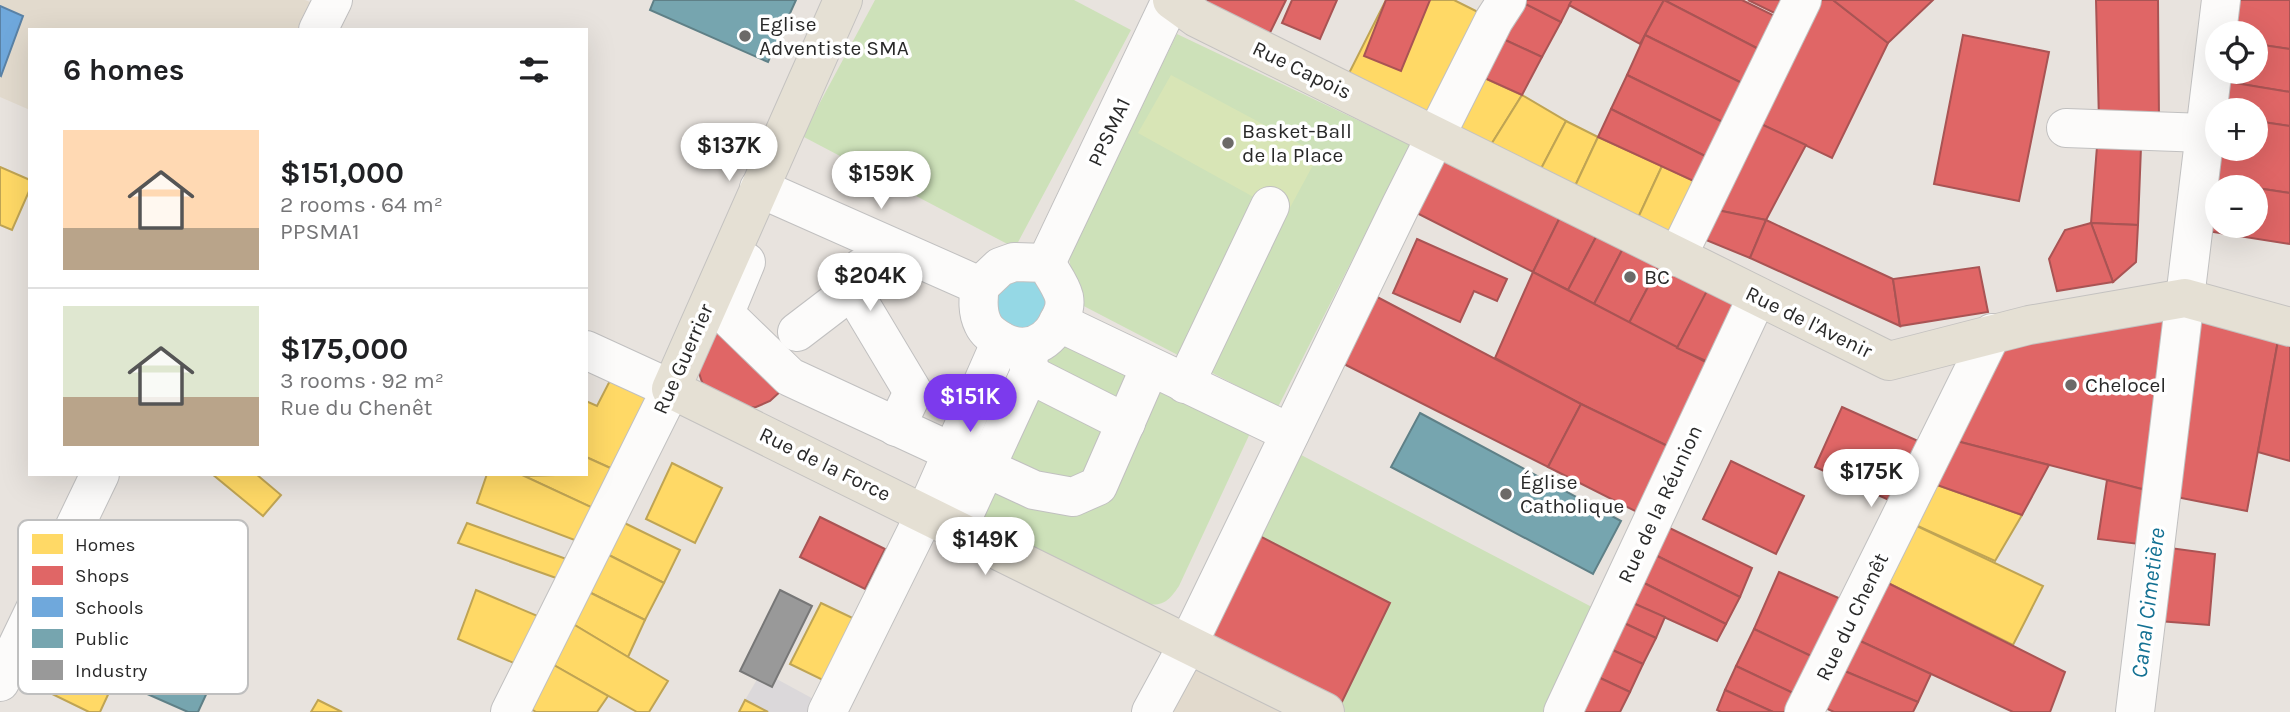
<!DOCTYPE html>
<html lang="en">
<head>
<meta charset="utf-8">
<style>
  :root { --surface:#fff; --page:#f2f2f2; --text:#202124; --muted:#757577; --line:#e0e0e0; --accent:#7c3aed }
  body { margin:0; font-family:Karla,sans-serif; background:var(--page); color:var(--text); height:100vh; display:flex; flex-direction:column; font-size:26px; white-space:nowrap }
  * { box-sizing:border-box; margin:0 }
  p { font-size:23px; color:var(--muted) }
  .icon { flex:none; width:38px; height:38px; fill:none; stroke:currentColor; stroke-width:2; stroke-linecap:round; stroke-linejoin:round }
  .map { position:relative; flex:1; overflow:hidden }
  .side { position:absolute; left:28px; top:28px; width:560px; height:448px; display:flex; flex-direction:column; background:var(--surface); border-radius:0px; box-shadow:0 7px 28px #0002 }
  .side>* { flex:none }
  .buttons { position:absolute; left:2205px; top:21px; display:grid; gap:14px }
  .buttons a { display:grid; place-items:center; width:63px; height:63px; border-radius:50%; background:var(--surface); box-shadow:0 7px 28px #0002; font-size:35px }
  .price { position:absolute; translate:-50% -60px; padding:0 16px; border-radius:24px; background:#fff; color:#222; font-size:23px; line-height:46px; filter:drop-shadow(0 2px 4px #0008) }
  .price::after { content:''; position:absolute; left:50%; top:42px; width:21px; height:16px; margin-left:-10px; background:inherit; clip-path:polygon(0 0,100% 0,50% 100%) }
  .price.active { background:var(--accent); color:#fff }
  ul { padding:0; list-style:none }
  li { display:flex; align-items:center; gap:21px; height:175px; padding:0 35px }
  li+li { border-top:2px solid var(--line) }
  li span { display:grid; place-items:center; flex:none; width:196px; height:140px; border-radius:0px; color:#555 }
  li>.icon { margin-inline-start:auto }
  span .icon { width:84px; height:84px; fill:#fffc; stroke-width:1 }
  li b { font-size:30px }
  h2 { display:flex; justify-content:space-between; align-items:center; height:84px; padding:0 35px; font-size:30px }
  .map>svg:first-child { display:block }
  .industrial { fill:#dbd8da }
  .education { fill:#e2dacd }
  .green { fill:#cde1b9 }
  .pitch { fill:#d8e5b6 }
  .water { fill:#95d8e5 }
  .homes { fill:#ffd966; stroke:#bfa454; stroke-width:2 }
  .shops { fill:#e06666; stroke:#a95454; stroke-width:2 }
  .schools { fill:#6fa8dc; stroke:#5a82a6; stroke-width:2 }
  .public { fill:#76a5af; stroke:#5f8087; stroke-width:2 }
  .industry { fill:#999; stroke:#777; stroke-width:2 }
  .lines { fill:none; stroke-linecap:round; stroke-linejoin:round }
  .minor-casing { stroke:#c1c0c0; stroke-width:40 }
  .major-casing { stroke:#c4c2c0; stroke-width:40 }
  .minor { stroke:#fcfbfa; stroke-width:38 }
  .major { stroke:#e5e0d4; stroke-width:38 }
  .poi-dot { fill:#6c6a68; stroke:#fff; stroke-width:2.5 }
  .labels { text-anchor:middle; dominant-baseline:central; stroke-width:7; stroke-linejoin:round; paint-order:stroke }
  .poi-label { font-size:21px; fill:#292929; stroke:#fff; text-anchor:start }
  .street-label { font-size:21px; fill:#292929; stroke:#fff }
  .water-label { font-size:23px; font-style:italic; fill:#137193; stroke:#fff }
  .key { fill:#fff; stroke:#bfbfbf; stroke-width:2 }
  .key-label { font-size:19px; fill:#292929 }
</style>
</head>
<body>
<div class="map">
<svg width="2290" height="712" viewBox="0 0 2290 712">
  <rect width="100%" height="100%" fill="#e8e3de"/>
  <polygon class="industrial" points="762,671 830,708 827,712 768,712 745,700"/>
  <g class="education">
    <polygon points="0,0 305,0 328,9 318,30 30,30 30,110 0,97"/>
    <polygon points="1188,644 1325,712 1154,712"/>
  </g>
  <g class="green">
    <polygon points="875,0 1074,0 1131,30 1015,248 802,136"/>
    <polygon points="1177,34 1410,145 1278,407 1076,302 1068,251"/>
    <path d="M1058,335L1252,429L1179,586C1167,604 1162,606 1140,604L948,510Z"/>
    <polygon points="1284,446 1609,616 1563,712 1337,712 1390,603 1244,528"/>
  </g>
  <polygon class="pitch" points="1171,75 1319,154 1286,215 1138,133"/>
  <polygon class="water" points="1029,260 1058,322 1001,341 980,286"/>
  <g class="homes">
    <polygon points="1240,0 1278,0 1272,14"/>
    <polygon points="1386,0 1454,0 1494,20 1435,135 1341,89"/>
    <polygon points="1469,71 1522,95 1482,159 1435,135"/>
    <polygon points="1522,95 1566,121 1533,184 1482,159"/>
    <polygon points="1566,121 1598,137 1568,201 1533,184"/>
    <polygon points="1598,137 1662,166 1631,233 1568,201"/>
    <polygon points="1662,166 1711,189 1677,257 1631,233"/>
    <polygon points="0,167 30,180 30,189 12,230 0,225"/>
    <polygon points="618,365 671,389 628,476 586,457 586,401 597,406"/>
    <polygon points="586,457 628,476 608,515 524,476 586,474"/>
    <polygon points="672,463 722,488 695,543 646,519"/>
    <polygon points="212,474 256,474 281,495 263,516"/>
    <polygon points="487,474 520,474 608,515 593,547 477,503"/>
    <polygon points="1920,479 2022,515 1995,561 1900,518"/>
    <polygon points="608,515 680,550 664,583 593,547"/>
    <polygon points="1900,518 2043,586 2013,645 1872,575"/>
    <polygon points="467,523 583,565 573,584 458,543"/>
    <polygon points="593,547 664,583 645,620 573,584"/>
    <polygon points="573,584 645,620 628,657 558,615"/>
    <polygon points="476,590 554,623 530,670 458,639"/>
    <polygon points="821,603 861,622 831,684 790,664"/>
    <polygon points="558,615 668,681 649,712 637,712 538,656"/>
    <polygon points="20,640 113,684 100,712 89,712 5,671"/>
    <polygon points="538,656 608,696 597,712 536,712 516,699"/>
    <polygon points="318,700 342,712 311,712"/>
    <polygon points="745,700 768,712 739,712"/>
  </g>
  <g class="shops">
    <polygon points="1206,0 1286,0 1262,49 1197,18"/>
    <polygon points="1292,0 1337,0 1320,39 1282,23"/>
    <polygon points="1386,0 1430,0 1401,71 1364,56"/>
    <polygon points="1518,0 1561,22 1542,57 1490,33"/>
    <polygon points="1518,0 1572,0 1561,22"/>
    <polygon points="1572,0 1664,0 1640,44 1569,5"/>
    <polygon points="1664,0 1742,0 1791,24 1774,57"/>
    <polygon points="1664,0 1774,57 1758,91 1645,35"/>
    <polygon points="1748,0 1794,0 1785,18"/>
    <polygon points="1802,0 1833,0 1888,43 1832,158 1746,117"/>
    <polygon points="1833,0 1933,0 1888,43"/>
    <polygon points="2096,0 2158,0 2159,121 2099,121"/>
    <polygon points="2221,0 2290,0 2290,49 2256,44 2256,33 2217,33"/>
    <polygon points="1490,33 1542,57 1522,95 1469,71"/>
    <polygon points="1645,35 1758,91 1739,130 1627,75"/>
    <polygon points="1963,35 2049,52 2019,201 1934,184"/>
    <polygon points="2256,44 2290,49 2290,92 2211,79 2217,72 2256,72"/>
    <polygon points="1627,75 1739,130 1723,165 1611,109"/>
    <polygon points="2211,79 2290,92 2290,126 2256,121 2256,110 2217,110"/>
    <polygon points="1611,109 1723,165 1711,189 1598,137"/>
    <polygon points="1746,117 1806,145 1766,220 1702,207"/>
    <polygon points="2099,121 2142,121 2138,225 2091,223"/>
    <polygon points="2256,121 2290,126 2290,193 2199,179 2217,149 2256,149"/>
    <polygon points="1435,135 1568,201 1533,272 1401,205"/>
    <polygon points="2199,179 2251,187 2217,187 2217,226 2256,226 2256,188 2290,193 2290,244 2194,229"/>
    <polygon points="1568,201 1605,220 1568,290 1533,272"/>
    <polygon points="1702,207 1766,220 1750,258 1689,233"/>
    <polygon points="1605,220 1631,233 1594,304 1568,290"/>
    <polygon points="1766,220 1893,279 1900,326 1750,258"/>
    <polygon points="2091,223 2138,225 2136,262 2113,282"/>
    <polygon points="2091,223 2113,282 2057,291 2049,259 2065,230"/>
    <polygon points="1631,233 1667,251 1629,323 1594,304"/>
    <polygon points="1417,239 1507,279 1497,301 1474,291 1460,322 1393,293"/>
    <polygon points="1667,251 1716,276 1677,348 1629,323"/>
    <polygon points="1979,267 1988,312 1900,326 1893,279"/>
    <polygon points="1533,272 1723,371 1684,454 1581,404 1495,358"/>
    <polygon points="1711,283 1747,302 1715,365 1677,348"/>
    <polygon points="1360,288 1581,404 1548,467 1328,356"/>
    <polygon points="2185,298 2161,494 1941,437 1992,333"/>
    <polygon points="2185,298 2281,324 2247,511 2161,494"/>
    <polygon points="713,324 782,390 770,401 756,407 740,408 711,394 702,382 697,367"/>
    <polygon points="2281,324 2290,327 2290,461 2258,452"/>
    <polygon points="1581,404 1684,454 1653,520 1548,467"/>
    <polygon points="1842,407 1927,445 1900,505 1815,467"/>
    <polygon points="1941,437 2049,465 2022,515 1920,479"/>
    <polygon points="1731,461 1804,496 1776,554 1703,519"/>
    <polygon points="2107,480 2161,494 2155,546 2098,539"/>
    <polygon points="820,517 885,549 865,589 800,557"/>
    <polygon points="1653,520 1752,568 1740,597 1641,548"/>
    <polygon points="1244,528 1390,603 1337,712 1188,644"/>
    <polygon points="2155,546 2215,554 2209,625 2146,620"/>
    <polygon points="1641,548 1740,597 1726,624 1628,575"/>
    <polygon points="1779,572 1857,606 1828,664 1754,629"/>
    <polygon points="1628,575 1726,624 1717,641 1617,596"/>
    <polygon points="1872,575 2065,672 2050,712 2013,712 1843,633"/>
    <polygon points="1617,596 1665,617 1656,638 1609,616"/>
    <polygon points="1609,616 1656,638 1643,664 1595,642"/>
    <polygon points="1754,629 1828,664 1810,701 1736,666"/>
    <polygon points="1843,633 1931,674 1918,702 1828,664"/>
    <polygon points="1595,642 1643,664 1630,692 1583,670"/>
    <polygon points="1828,664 1918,702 1913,712 1834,712 1810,701"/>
    <polygon points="1736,666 1810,701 1804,712 1773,712 1725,690"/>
    <polygon points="1583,670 1630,692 1620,712 1563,712"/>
    <polygon points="1725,690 1773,712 1721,712 1717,710"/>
  </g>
  <polygon class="schools" points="0,6 23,16 1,76 0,75"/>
  <g class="public">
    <polygon points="654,0 796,0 768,62 650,10"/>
    <polygon points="1420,413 1621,521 1593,574 1391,467"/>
    <polygon points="124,632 216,673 198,712 188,712 104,675"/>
  </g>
  <polygon class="industry" points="780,590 812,606 772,687 740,671"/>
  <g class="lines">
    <g class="minor-casing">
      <g id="minor">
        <polyline points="318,30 333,0"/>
        <polyline points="2066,128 2205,133"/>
        <polyline points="759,188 980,286"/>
        <polyline points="1677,257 1802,0"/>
        <polyline points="746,262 727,308 727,316 790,377 1034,490 1073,497 1098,486 1150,367"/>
        <path d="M1014,262L1046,263C1052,274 1061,285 1064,297C1066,308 1062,314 1058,323C1046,345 1026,353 1003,342C995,337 987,333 983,324C977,312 978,299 980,286L1000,267Z"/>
        <polyline points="1046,263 1171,0"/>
        <polyline points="852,290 913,392 896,427"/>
        <polyline points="1058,322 1290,433"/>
        <polyline points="797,332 852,290 861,268"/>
        <polyline points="1029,374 1126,423"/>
        <polyline points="1185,384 1270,206"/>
        <polyline points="957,530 1029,374 1028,347"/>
        <polyline points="0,682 100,474"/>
        <polyline points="510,712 671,389 586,350"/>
        <polyline points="827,712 925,514 1001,341"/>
        <polyline points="1151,712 1188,644 1401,205 1494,20 1507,0"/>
        <polyline points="1563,712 1757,297"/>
        <polyline points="1804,712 1992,333"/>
        <polyline points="2135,712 2221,0"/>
      </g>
    </g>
    <g class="major-casing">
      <g id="major">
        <polyline points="843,0 671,389 1325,712"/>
        <polyline points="1172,0 1197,18 1889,361 2029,325 2185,298 2290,327"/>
      </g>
    </g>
    <use href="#minor" class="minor"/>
    <use href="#major" class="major"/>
  </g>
  <g class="poi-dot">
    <circle cx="745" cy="36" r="7"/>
    <circle cx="1228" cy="143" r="7"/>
    <circle cx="1630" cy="277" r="7"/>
    <circle cx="2071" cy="385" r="7"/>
    <circle cx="1506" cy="494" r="7"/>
  </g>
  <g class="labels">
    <g class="poi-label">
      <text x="759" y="24">Eglise<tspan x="759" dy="24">Adventiste SMA</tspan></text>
      <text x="1242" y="131">Basket-Ball<tspan x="1242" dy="24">de la Place</tspan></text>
      <text x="1644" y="277">BC</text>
      <text x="2085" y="385">Chelocel</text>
      <text x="1520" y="482">Église<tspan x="1520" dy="24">Catholique</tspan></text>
    </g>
    <g class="street-label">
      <text transform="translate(1302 70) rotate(26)">Rue Capois</text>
      <text transform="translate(1109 132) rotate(-65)">PPSMA1</text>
      <text transform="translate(1809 322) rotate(26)">Rue de l'Avenir</text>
      <text transform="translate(683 359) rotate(-66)">Rue Guerrier</text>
      <text transform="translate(825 464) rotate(26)">Rue de la Force</text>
      <text transform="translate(1660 504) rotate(-65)">Rue de la Réunion</text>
      <text transform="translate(1852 617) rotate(-64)">Rue du Chenêt</text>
    </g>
    <g class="water-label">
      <text transform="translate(2148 603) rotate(-83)">Canal Cimetière</text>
    </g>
  </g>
  <rect x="18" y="520" width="230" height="174" rx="10" class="key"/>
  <rect x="32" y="534" width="31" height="20" fill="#ffd966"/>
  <rect x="32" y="566" width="31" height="19" fill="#e06666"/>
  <rect x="32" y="597" width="31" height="20" fill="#6fa8dc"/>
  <rect x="32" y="629" width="31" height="19" fill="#76a5af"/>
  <rect x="32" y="660" width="31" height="20" fill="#999"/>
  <g class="key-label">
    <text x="75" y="551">Homes</text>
    <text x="75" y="582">Shops</text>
    <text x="75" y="614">Schools</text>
    <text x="75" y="645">Public</text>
    <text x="75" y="677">Industry</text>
  </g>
</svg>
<div class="buttons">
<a><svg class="icon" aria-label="locate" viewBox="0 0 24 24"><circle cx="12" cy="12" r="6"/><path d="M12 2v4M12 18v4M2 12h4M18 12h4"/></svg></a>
<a>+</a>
<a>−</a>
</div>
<b class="price" style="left:729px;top:183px">$137K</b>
<b class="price" style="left:881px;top:211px">$159K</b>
<b class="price" style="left:870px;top:313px">$204K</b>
<b class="price active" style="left:970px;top:434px">$151K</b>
<b class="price" style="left:1871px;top:509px">$175K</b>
<b class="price" style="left:985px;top:577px">$149K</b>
<section class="side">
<h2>6 homes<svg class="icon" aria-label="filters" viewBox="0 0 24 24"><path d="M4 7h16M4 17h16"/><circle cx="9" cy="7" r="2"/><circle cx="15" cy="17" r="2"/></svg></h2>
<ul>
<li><span style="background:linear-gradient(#ffd9b3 70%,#b9a48a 0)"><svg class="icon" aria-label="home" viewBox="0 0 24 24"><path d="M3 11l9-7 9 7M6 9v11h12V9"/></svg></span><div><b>$151,000</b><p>2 rooms · 64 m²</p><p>PPSMA1</p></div></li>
<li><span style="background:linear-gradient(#dfe7d0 65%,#b9a48a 0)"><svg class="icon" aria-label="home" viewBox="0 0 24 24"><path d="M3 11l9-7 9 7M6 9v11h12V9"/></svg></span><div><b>$175,000</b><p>3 rooms · 92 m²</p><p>Rue du Chenêt</p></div></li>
</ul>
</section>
</div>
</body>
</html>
